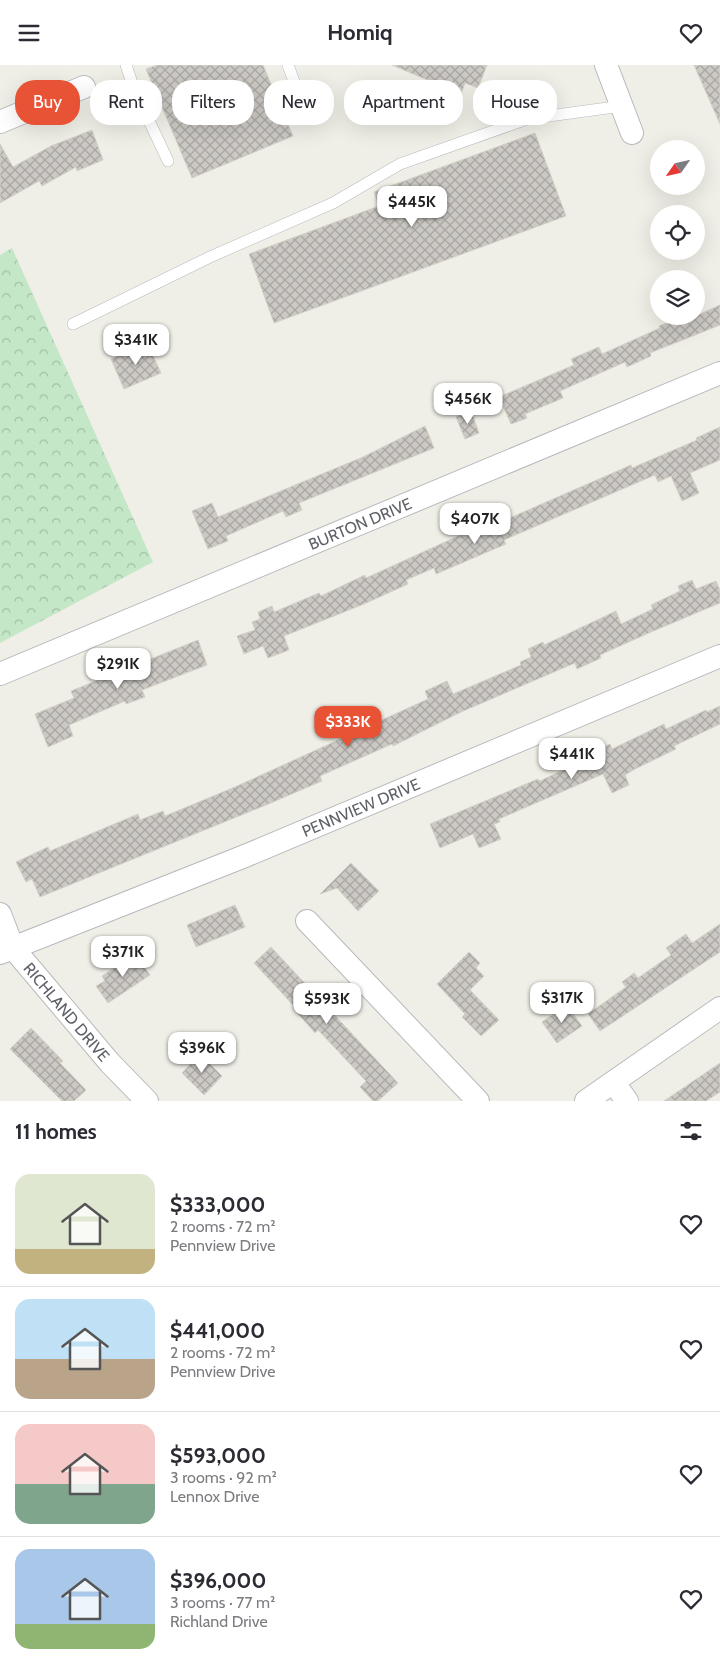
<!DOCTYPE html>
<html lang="en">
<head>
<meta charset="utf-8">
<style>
  :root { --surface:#fff; --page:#f7f7f7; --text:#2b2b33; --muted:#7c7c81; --line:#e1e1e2; --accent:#e85235 }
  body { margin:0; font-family:Cabin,sans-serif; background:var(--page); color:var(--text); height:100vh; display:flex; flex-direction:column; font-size:19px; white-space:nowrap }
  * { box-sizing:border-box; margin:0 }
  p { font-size:16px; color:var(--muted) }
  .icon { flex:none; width:28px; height:28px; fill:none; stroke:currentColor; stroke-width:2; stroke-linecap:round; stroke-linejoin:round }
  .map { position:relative; height:1036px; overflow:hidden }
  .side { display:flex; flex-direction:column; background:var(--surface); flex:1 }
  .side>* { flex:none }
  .guide { position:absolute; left:15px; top:15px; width:690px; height:45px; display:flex; gap:10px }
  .needle { width:32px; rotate:236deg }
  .fabs { position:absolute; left:650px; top:75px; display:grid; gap:10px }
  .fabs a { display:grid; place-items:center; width:55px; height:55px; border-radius:50%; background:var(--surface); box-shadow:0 5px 20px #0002; font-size:25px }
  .price { position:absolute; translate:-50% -42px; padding:0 11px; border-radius:10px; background:#fff; color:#222; font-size:16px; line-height:32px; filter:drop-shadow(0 1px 2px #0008) }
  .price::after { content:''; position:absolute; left:50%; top:30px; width:15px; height:11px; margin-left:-8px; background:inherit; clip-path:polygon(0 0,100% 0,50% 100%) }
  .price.on { background:var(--accent); color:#fff }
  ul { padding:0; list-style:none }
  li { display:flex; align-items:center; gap:15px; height:125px; padding:0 15px }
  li+li { border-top:1px solid var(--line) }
  li span { display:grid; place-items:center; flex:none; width:140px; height:100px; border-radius:15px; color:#555 }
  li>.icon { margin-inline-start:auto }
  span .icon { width:60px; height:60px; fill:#fffc; stroke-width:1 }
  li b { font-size:21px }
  h2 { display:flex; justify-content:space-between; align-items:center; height:60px; padding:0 15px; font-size:21px }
  .tag { padding:0 18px; border-radius:20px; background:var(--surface); box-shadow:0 5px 20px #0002; font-size:18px; line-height:45px }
  .tag.on { background:var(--accent); color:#fff }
  header { display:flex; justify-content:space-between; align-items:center; height:65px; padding:0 15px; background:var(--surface); font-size:22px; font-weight:800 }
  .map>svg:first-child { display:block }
  .forest { fill:url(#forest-crowns) }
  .building { fill:url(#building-cross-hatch); stroke:#d5d1c5 }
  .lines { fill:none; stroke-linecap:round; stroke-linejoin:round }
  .service-casing { stroke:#b7b9bd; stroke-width:12 }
  .minor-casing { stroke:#b7b9bd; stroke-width:24 }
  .service { stroke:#fff; stroke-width:11 }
  .minor { stroke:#fff; stroke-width:22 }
  .labels { text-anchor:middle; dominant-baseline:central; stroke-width:4; stroke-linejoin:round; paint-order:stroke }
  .street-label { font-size:16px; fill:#5e6167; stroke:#fff }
</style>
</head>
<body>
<header><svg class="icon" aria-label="menu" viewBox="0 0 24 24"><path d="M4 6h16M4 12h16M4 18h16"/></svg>Homiq<svg class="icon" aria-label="heart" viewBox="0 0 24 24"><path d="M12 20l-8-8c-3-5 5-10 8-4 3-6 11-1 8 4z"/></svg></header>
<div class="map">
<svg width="720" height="1036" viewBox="0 0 720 1036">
  <defs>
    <pattern id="forest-crowns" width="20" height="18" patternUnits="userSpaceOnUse" patternTransform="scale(1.25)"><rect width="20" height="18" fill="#c4e7c7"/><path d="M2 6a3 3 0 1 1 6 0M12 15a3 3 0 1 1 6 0" fill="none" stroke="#a2bfa5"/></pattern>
    <pattern id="building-cross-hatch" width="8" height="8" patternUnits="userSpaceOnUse" patternTransform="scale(1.25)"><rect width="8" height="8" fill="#ccc9c4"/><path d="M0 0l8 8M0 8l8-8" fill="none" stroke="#a9a7a3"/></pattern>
  </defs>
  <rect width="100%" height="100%" fill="#f0efe7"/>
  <polygon class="forest" points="12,183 153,497 0,578 0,190"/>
  <g class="building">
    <polygon points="157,0 263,0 293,71 192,113 146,4"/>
    <polygon points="392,0 487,0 478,23 465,18 461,29"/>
    <polygon points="694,0 720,0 720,59"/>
    <polygon points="92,65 103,95 77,106 76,102 42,121 39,116 0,138 0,79 13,102 51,81"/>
    <polygon points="535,68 566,151 274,258 249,189 379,141 374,127"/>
    <polygon points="720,240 720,260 650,288 651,291 627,302 625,297 560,326 563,333 525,349 527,353 511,359 499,332 574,300 571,294 599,282 602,289 660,263 659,261 683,251 696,251"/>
    <polygon points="147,278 161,308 124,324 111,294"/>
    <polygon points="471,346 479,368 465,374 456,352"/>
    <polygon points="425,361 434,383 299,438 302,445 286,452 283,446 226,471 228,476 208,484 192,446 212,438 218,452 363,392"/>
    <polygon points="720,362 720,395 690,408 699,428 682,436 671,411 658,417 655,410 504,475 506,479 436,509 434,503 406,515 408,519 364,539 284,571 289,585 268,593 263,581 244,589 237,571 255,565 252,557 260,554 258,547 272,541 274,547 319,528 321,531 365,510 366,513 478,462 480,466 631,400 632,403 697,375 696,373"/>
    <polygon points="692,515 696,524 716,516 720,525 720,538 651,567 600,590 601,593 577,604 575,598 461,647 393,681 392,679 320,711 322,716 266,740 40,832 32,814 26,817 16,797 48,782 50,786 138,749 140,755 163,746 165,751 235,722 428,634 425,626 447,616 453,629 521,600 520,597 531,592 528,584 543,577 544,580 616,546 621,559 653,544 651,540 680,526 678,521"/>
    <polygon points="198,575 207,600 142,625 145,632 126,639 125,636 69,660 73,671 48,682 35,649 74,633 71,626"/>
    <polygon points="720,641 720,659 674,681 676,684 635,704 625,710 629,720 612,728 603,709 499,754 500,757 494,759 501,774 479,783 473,769 440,783 430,759 538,714 540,716 594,690 593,687 610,679 612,684 664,659 666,664 706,645 707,647"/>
    <polygon points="351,798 379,826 358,846 337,823 320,829"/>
    <polygon points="235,840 245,862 196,882 187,860"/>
    <polygon points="720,859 720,887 600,966 588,949 626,922 622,917 634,908 638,913 671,890 666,883 686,869 692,878"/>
    <polygon points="271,882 398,1018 378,1036 373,1036 360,1022 366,1016 318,965 315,968 293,943 294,941 254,898"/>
    <polygon points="469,887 480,898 476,903 484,911 470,925 499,955 481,971 462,952 465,949 437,919"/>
    <polygon points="135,889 150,910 108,938 96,921 105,916 102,911"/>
    <polygon points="567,940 582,961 557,978 542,957"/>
    <polygon points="31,963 63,996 60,998 86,1025 74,1036 62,1036 10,984"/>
    <polygon points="200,989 222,1011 204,1030 182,1008"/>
    <polygon points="720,998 720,1027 706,1036 664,1036"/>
  </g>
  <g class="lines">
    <g class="service-casing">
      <g id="service">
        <polyline points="126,0 134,24 168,96"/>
        <polyline points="288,0 296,22"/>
        <polyline points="73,259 210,192 333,138 400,99 527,54 622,41"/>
      </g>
    </g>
    <g class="minor-casing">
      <g id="minor">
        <polyline points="606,0 632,68"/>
        <polyline points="0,57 84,22"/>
        <path id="s1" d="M0,609L720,308"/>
        <path id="s2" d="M0,849L13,883L110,998L147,1036"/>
        <polyline points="307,856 478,1036"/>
        <path id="s3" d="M0,888L245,791L720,591"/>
        <polyline points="614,1018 627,1036"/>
        <polyline points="586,1036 720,943"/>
      </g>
    </g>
    <use href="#service" class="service"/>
    <use href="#minor" class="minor"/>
  </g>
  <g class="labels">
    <g class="street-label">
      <text stroke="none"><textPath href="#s1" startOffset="390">BURTON DRIVE</textPath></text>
      <text stroke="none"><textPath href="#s3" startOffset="389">PENNVIEW DRIVE</textPath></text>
      <text stroke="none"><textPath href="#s2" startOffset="120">RICHLAND DRIVE</textPath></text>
    </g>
  </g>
</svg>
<div class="fabs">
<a><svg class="needle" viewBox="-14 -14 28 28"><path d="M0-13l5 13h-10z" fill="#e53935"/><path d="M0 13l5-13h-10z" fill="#7c7c81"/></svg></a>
<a><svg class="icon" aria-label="locate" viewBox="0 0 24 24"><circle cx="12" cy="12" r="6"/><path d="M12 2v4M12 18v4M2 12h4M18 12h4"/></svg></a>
<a><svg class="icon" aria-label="layers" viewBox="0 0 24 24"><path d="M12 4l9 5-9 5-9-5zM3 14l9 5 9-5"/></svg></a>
</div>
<b class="price" style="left:412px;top:163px">$445K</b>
<b class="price" style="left:136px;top:301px">$341K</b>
<b class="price" style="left:468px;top:360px">$456K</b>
<b class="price" style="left:475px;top:480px">$407K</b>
<b class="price" style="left:118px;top:625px">$291K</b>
<b class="price on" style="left:348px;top:683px">$333K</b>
<b class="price" style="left:572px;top:715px">$441K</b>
<b class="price" style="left:123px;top:913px">$371K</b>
<b class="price" style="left:562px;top:959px">$317K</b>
<b class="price" style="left:327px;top:960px">$593K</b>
<b class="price" style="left:202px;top:1009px">$396K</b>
<div class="guide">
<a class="tag on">Buy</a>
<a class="tag">Rent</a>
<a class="tag">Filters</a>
<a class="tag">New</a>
<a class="tag">Apartment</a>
<a class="tag">House</a>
</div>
</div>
<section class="side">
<h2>11 homes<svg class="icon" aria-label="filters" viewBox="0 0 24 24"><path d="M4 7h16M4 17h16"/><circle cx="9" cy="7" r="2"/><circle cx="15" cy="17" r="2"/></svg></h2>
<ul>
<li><span style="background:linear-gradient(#dfe7d0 75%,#c2b280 0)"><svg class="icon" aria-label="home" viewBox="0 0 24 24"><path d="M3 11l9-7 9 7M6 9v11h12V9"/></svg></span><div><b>$333,000</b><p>2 rooms · 72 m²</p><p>Pennview Drive</p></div><svg class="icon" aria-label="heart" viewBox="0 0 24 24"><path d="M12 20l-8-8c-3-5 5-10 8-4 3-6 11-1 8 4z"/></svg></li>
<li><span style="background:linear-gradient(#bfe0f5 60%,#b9a48a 0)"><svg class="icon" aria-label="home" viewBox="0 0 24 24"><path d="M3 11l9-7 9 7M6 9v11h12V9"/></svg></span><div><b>$441,000</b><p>2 rooms · 72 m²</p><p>Pennview Drive</p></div><svg class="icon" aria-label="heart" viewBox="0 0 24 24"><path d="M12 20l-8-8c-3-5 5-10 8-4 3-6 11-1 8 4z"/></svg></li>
<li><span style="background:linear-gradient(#f6c9c9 60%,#7fa58c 0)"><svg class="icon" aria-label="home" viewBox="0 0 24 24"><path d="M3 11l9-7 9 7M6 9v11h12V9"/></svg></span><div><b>$593,000</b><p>3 rooms · 92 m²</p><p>Lennox Drive</p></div><svg class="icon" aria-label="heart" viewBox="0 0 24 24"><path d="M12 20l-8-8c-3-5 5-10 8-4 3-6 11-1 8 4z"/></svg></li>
<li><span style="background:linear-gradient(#a9c7e8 75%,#8fb573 0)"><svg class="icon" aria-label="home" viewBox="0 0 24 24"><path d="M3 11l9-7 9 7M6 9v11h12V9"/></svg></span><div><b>$396,000</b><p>3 rooms · 77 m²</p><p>Richland Drive</p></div><svg class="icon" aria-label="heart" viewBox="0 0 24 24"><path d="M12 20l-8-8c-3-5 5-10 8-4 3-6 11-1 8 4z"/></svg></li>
</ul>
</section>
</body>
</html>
